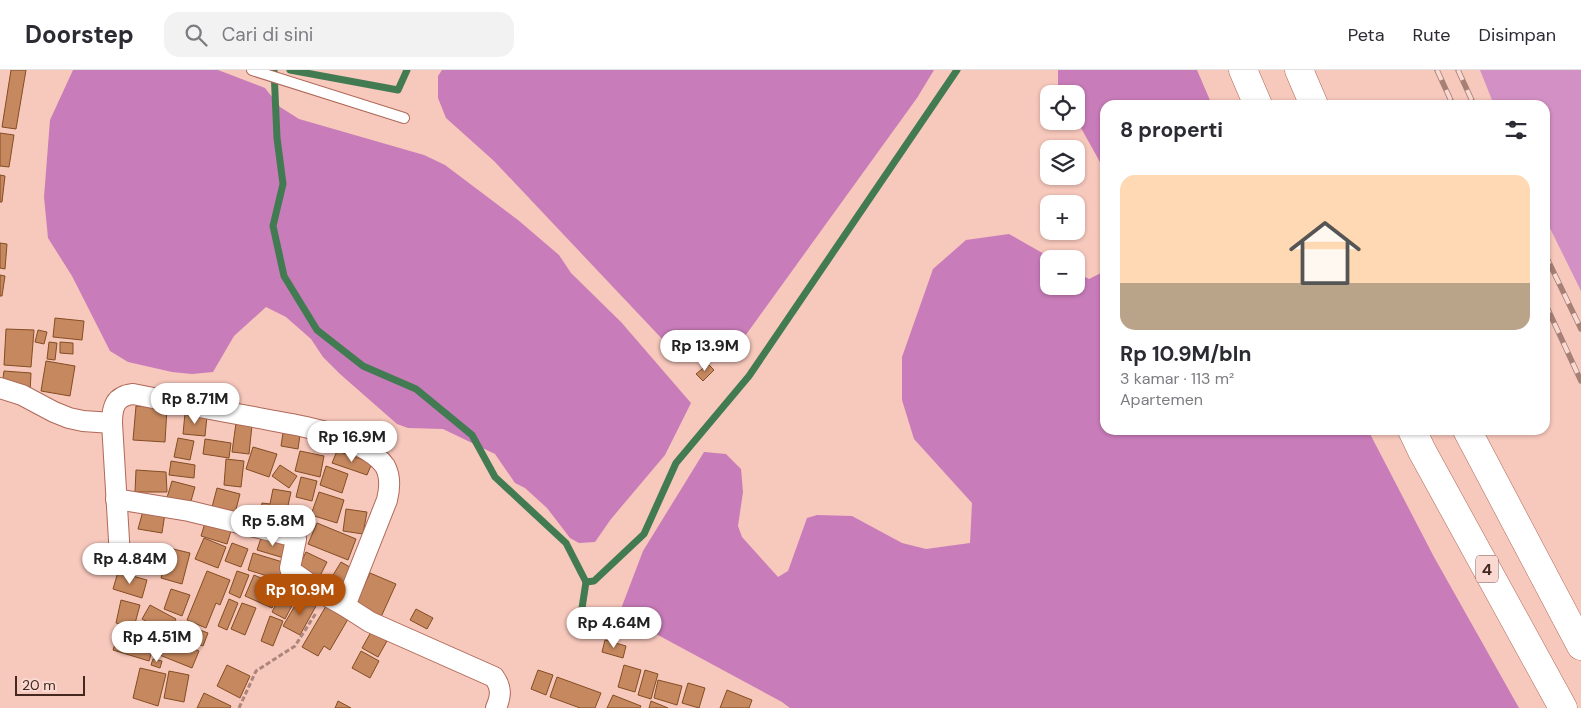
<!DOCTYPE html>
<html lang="id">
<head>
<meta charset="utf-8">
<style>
  :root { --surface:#fff; --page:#f2f2f3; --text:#2b2b33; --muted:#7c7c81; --line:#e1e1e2; --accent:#b45309 }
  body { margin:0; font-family:"DM Sans",sans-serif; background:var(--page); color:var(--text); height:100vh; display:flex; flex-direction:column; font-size:19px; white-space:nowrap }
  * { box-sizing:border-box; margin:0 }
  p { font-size:16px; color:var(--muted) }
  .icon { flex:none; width:28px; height:28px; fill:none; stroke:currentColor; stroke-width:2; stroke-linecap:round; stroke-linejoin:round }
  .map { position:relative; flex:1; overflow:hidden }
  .details { position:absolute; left:1100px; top:30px; width:450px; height:335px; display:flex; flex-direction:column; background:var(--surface); border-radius:15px; box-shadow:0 1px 4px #0004 }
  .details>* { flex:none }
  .tools { position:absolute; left:1040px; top:15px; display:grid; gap:10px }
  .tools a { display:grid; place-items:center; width:45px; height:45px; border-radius:10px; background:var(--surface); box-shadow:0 1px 4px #0004; font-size:25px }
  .scale { position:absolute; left:15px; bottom:12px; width:70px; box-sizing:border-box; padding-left:5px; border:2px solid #44271f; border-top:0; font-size:14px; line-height:18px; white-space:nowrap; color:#44271f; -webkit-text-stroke:4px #f9d9d1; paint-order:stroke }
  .price { position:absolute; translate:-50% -42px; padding:0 11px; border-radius:18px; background:#fff; color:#222; font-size:16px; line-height:32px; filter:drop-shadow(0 1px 2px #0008) }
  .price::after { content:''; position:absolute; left:50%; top:30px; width:15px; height:11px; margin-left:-8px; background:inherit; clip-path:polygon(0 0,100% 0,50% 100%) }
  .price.active { background:var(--accent); color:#fff }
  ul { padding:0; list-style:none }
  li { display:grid; align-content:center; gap:10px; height:265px; padding:0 20px }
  li span { display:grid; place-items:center; height:155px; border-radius:15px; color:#555 }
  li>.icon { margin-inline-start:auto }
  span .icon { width:90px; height:90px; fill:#fffc; stroke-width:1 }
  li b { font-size:21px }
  h2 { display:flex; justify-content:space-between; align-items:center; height:60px; padding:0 20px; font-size:21px }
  header { display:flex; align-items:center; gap:30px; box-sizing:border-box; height:70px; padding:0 25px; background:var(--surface); border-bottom:1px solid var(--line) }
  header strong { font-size:24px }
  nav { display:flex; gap:28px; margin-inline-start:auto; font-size:18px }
  .search { width:350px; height:45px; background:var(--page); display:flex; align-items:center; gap:12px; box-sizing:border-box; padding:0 18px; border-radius:15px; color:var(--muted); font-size:19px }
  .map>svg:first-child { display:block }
  .green { fill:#d390c4 }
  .forest { fill:#c87cb9 }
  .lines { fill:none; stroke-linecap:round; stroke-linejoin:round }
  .stream { stroke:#427b52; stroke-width:7 }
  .building { fill:#c5885f; stroke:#844d23 }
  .service-casing { stroke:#af6958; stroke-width:12 }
  .minor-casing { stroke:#af6958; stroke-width:22 }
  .motorway-casing { stroke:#af6958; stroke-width:29 }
  .path { stroke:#ad857b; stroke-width:3; stroke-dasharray:5 2.5; stroke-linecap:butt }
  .service { stroke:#fff; stroke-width:10 }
  .minor { stroke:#fff; stroke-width:20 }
  .motorway { stroke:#fff; stroke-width:28 }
  .rail-casing { stroke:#a67f75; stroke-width:5.5 }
  .rail { stroke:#f9d9d1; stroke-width:4; stroke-dasharray:11; stroke-linecap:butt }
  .labels { text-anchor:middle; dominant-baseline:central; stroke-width:4.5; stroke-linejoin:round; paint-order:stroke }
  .shield { fill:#f9d9d1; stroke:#7a5c54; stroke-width:1 }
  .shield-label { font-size:16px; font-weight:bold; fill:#44271f }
</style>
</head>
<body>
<header>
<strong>Doorstep</strong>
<div class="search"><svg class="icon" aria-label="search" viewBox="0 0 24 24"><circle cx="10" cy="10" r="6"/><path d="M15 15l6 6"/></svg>Cari di sini</div>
<nav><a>Peta</a><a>Rute</a><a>Disimpan</a></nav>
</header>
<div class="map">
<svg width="1581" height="638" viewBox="0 0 1581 638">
  <rect width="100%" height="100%" fill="#f7c8bc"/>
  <polygon class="green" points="1480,0 1581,0 1581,221 1545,148 1545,35 1494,35"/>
  <g class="forest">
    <polygon points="73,0 218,0 265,18 280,37 299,49 424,85 445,95 518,150 559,185 571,203 621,252 691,333 665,385 611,449 595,472 579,473 570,468 547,438 525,418 515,413 495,384 443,359 408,358 397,354 340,304 323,287 311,269 286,247 266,237 234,266 213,302 192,304 172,302 128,292 110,281 72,206 48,168 44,127 50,50"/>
    <polygon points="442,0 934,0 917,28 732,284 690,287 665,272 494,91 446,48 438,28 438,6"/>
    <polygon points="1058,0 1197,0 1212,35 1105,35 1105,101 1076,49 1076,24 1062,24 1058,17"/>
    <polygon points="1009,164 1053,189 1049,189 1049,216 1076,216 1076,202 1089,209 1105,201 1105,360 1368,360 1434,487 1519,638 790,638 782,632 619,544 643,481 704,382 726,384 741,399 743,422 738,456 742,467 778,507 788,501 807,448 817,445 852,446 902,473 926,479 970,473 972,433 914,369 902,330 902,287 933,199 966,170"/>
  </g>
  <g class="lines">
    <g class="stream">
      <polyline points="274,0 277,68 283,114 273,156 284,206 317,260 363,296 416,319 472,365 495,407 566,473 586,512 580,551"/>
      <polyline points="290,0 398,20 407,0"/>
      <polyline points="586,512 594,511 644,464 676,393 749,306 957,0"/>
    </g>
  </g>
  <g class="building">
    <polygon points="11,0 26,0 16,59 2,57"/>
    <polygon points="0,63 14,65 9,97 0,96"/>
    <polygon points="0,105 5,106 2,132 0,132"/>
    <polygon points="0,173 7,174 5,199 0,198"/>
    <polygon points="0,205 5,206 2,226 0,226"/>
    <polygon points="55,248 84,251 82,270 53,267"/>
    <polygon points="6,259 34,260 31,297 4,295"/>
    <polygon points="38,260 47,262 44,274 35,272"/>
    <polygon points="49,272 57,273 55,290 47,289"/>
    <polygon points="60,272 73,273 73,284 60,283"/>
    <polygon points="46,291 75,296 70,326 41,321"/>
    <polygon points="708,294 714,300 703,311 696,304"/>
    <polygon points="4,301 31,303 30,323 2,315"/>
    <polygon points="136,336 167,338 165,372 133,370"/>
    <polygon points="185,343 207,346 205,366 183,364"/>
    <polygon points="236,353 252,355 249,384 232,382"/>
    <polygon points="283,363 300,365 298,379 281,376"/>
    <polygon points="178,368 194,371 190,390 174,387"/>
    <polygon points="205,369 231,373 229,388 203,384"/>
    <polygon points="253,377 277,384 269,407 246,399"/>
    <polygon points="300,381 324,386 320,407 295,401"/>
    <polygon points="337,381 372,393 367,405 332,393"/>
    <polygon points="226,389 244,391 241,417 224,415"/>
    <polygon points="171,391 195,395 194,408 169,405"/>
    <polygon points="280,395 297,406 289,418 272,406"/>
    <polygon points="326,396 348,404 342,423 320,415"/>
    <polygon points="136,400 166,402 167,422 135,422"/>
    <polygon points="301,407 317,411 312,431 296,427"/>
    <polygon points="172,411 195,417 189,438 166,431"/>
    <polygon points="217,418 240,424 234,447 211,441"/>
    <polygon points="273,419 291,422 283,458 258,453 262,433 270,434"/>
    <polygon points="319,422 344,430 337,453 311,445"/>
    <polygon points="346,439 367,442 363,464 343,461"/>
    <polygon points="143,441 165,443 162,463 138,459"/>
    <polygon points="205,453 231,461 227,474 201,466"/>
    <polygon points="317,453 356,469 348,490 308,474"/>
    <polygon points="262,465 288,473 284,488 257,480"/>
    <polygon points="204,468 226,477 218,498 195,489"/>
    <polygon points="232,473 248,479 241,497 225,491"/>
    <polygon points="169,478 190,483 182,514 161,508"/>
    <polygon points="306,482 327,492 319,508 298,498"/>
    <polygon points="142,483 161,489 157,504 139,498"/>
    <polygon points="253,483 289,494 284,511 248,500"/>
    <polygon points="341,492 355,500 341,523 327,515"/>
    <polygon points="207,501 230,510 220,535 216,533 206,558 187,550"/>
    <polygon points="237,501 249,505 240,528 229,523"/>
    <polygon points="118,502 147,510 142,528 113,519"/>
    <polygon points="370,503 396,514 381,547 355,535"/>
    <polygon points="254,505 270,512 267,521 277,525 272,538 245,526"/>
    <polygon points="288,511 301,518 285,549 272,542"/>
    <polygon points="171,519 190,525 182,546 164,539"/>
    <polygon points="300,527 316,536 300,565 283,556"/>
    <polygon points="229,529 238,533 227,560 218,556"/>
    <polygon points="121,530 140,535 134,557 116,553"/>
    <polygon points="329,531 351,544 330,580 324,576 318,586 302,577"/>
    <polygon points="242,533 256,538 245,565 231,559"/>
    <polygon points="150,535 176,549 168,563 142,549"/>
    <polygon points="416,539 433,548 427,559 410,550"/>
    <polygon points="270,546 283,551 273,576 261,571"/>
    <polygon points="181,553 208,563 203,576 176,566"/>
    <polygon points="121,556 156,568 149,591 113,580"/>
    <polygon points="371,562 387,571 378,587 362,578"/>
    <polygon points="164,567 199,581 192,598 157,584"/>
    <polygon points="605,570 626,576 623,588 602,582"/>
    <polygon points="361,581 379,591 370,608 352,598"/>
    <polygon points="153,589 162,591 160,598 151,595"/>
    <polygon points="227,595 250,606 240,628 217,616"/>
    <polygon points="624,595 641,600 635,622 618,617"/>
    <polygon points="140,598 166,604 158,636 133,628"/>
    <polygon points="538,600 553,605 546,625 531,619"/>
    <polygon points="645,600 658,604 651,629 638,625"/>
    <polygon points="169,601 189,605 184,632 164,628"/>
    <polygon points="557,607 601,623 595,638 580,638 550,627"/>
    <polygon points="658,610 682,616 677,635 654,628"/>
    <polygon points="688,613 705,618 699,638 682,633"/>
    <polygon points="727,620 752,630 749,638 720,638"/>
    <polygon points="204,623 231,636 230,638 197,638"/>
    <polygon points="613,625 641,636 640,638 607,638"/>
    <polygon points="338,631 351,638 335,638"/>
    <polygon points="651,631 668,638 649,638"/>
  </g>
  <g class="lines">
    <g class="service-casing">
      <polyline id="service" points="252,0 404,48"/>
    </g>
    <g class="minor-casing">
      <g id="minor">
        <polyline points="0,318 22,325 54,342 69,348 83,351 112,353"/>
        <polyline points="116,429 189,441 292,466 296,469 290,498 291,501 327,526 345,536"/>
        <path d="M120,487L112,353C112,337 115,326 133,324C173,332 214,340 254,347C278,352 302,355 326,362C343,367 375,381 385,396C391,407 390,418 387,430L345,536L370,552L494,607C502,618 501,626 496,638"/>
      </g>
    </g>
    <g class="motorway-casing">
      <g id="motorway">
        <polyline points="1243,0 1258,35"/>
        <polyline points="1299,0 1314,35"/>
        <polyline points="1412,360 1422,381 1563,638"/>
        <polyline points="1467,360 1581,576"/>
      </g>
    </g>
    <polyline class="path" points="239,638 256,601 295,576 316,543"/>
    <use href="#service" class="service"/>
    <use href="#minor" class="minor"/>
    <use href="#motorway" class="motorway"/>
    <g class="rail-casing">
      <g id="rail">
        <polyline points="1437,0 1453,35"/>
        <polyline points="1458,0 1474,35"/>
        <polyline points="1545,184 1581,259"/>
        <polyline points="1545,233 1581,311"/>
      </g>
    </g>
    <use href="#rail" class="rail"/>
  </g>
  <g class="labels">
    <rect class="shield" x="1476" y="485.5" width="22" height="27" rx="4"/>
    <g class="shield-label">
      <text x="1487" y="499">4</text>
    </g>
  </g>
</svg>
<div class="tools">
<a><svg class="icon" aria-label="locate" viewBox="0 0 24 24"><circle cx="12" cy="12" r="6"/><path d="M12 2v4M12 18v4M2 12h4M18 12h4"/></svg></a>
<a><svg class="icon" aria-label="layers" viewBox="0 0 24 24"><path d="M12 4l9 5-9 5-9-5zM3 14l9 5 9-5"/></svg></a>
<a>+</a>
<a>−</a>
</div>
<div class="scale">20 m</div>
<b class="price" style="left:705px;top:302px">Rp 13.9M</b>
<b class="price" style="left:195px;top:355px">Rp 8.71M</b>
<b class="price" style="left:352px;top:393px">Rp 16.9M</b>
<b class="price" style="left:273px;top:477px">Rp 5.8M</b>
<b class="price" style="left:130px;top:515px">Rp 4.84M</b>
<b class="price active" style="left:300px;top:546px">Rp 10.9M</b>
<b class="price" style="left:614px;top:579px">Rp 4.64M</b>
<b class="price" style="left:157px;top:593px">Rp 4.51M</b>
<section class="details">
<h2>8 properti<svg class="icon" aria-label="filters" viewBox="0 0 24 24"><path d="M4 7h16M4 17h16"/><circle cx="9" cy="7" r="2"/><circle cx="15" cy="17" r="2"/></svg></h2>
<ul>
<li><span style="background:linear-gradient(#ffd9b3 70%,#b9a48a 0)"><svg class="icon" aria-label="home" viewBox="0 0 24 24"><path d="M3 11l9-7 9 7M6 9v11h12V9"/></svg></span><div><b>Rp 10.9M/bln</b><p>3 kamar · 113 m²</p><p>Apartemen</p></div></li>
</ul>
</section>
</div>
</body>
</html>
